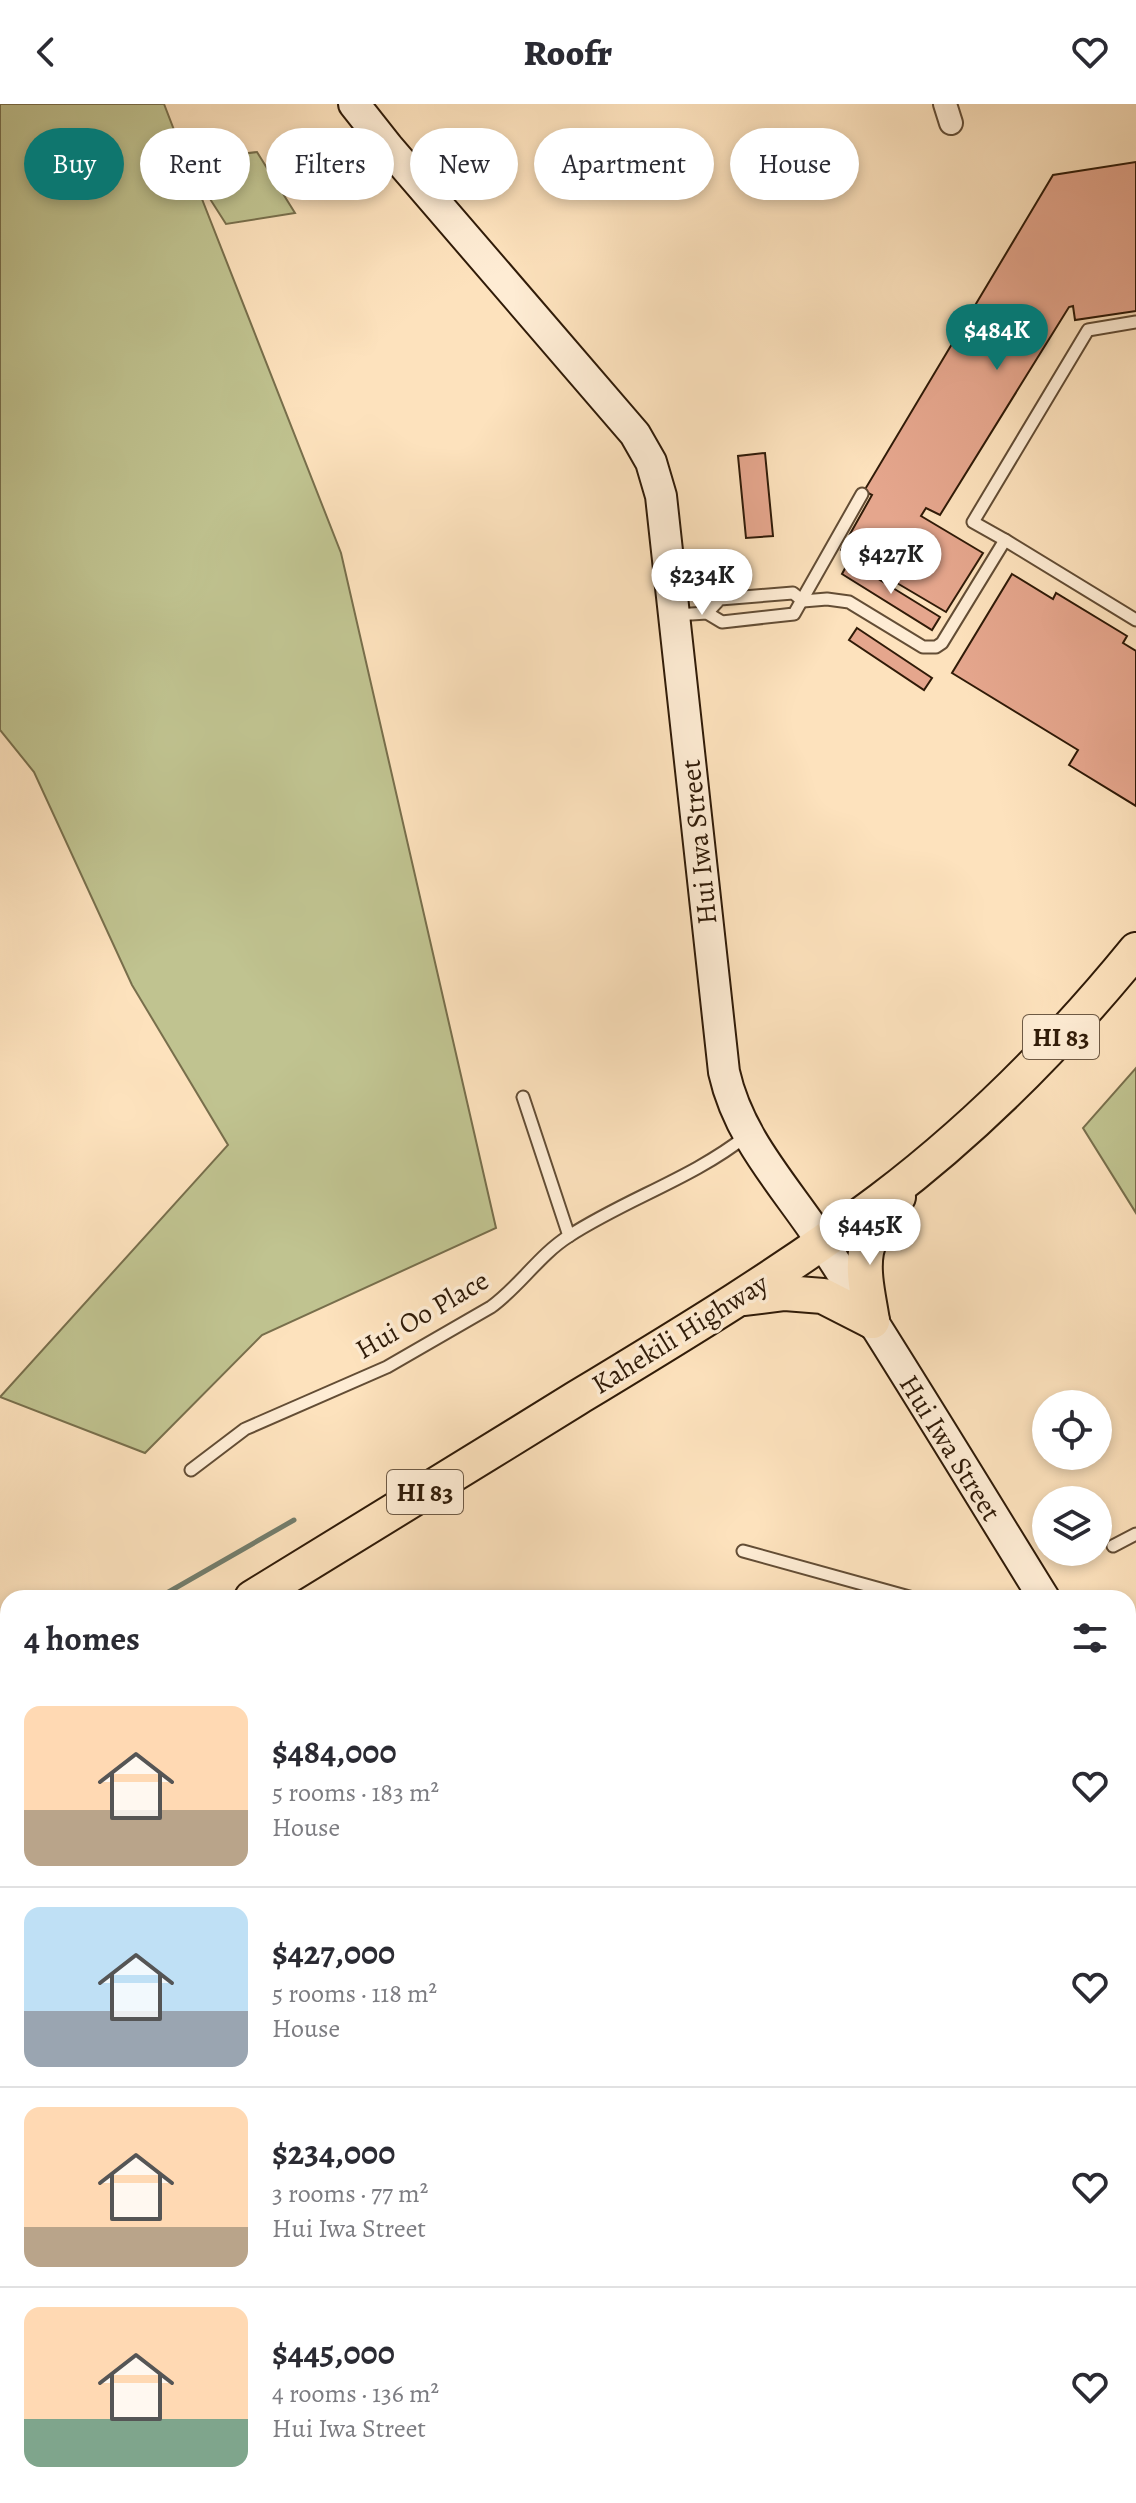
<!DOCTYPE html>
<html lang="en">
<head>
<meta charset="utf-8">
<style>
  :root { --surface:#fff; --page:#f2f2f3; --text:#2b2b33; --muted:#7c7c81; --line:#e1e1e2; --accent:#0f766e }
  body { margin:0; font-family:Alegreya,serif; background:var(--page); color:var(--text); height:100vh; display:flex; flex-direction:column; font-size:30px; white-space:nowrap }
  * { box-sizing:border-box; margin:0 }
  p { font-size:26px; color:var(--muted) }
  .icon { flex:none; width:44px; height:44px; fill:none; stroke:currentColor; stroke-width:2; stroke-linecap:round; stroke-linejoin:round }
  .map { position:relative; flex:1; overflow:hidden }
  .sheet { position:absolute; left:0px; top:1486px; width:1136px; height:914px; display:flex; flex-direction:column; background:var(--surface); border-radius:24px 24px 0 0; box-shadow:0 4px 12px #0003 }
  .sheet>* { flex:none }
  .top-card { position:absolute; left:24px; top:24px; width:1088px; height:72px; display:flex; gap:16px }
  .controls { position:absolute; left:1032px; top:1286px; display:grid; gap:16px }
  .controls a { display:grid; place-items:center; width:80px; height:80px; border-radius:50%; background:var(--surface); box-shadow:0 4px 12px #0003; font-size:40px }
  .price { position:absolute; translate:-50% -68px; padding:0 18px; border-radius:28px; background:#fff; color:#222; font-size:26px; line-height:52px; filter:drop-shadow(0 2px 4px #0008) }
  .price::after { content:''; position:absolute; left:50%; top:48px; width:24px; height:18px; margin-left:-12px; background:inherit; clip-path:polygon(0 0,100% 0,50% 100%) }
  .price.active { background:var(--accent); color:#fff }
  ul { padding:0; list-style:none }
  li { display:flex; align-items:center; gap:24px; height:200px; padding:0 24px }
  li+li { border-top:2px solid var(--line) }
  li span { display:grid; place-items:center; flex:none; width:224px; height:160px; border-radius:16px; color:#555 }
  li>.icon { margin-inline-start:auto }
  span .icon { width:96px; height:96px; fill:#fffc; stroke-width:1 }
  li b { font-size:34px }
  h2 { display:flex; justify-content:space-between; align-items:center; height:96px; padding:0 24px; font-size:34px }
  .pill { padding:0 28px; border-radius:36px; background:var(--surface); box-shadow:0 4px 12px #0003; font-size:28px; line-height:72px }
  .pill.active { background:var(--accent); color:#fff }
  header { display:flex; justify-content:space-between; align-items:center; height:104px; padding:0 24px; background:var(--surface); font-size:36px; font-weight:800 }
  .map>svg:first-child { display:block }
  .green { fill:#c0c390; stroke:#786f4c; stroke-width:2 }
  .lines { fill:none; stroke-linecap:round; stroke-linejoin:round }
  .stream { stroke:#737d6c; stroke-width:5 }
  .building { fill:#e5a68d; stroke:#301b08; stroke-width:2 }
  .lane-casing { stroke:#634d35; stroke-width:15 }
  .street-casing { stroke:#634d35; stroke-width:26 }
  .secondary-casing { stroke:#301b08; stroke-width:34 }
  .primary-casing { stroke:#301b08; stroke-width:38 }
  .lane { stroke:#feecd4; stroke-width:11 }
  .street { stroke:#feecd4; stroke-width:22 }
  .secondary { stroke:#feecd4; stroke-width:30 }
  .primary { stroke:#fde2bd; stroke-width:34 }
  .labels { text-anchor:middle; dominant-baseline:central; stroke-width:7; stroke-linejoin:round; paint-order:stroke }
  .shield { fill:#feecd4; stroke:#6e5a45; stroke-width:2 }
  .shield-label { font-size:26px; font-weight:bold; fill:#301b08 }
  .street-label { font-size:28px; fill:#301b08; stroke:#feecd4 }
</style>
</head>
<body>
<header><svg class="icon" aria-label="back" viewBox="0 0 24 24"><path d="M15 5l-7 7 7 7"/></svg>Roofr<svg class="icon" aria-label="heart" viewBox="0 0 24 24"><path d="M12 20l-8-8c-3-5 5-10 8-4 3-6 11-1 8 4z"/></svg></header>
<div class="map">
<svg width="1136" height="2399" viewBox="0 0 1136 2399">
  <rect width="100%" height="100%" fill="#fde2bd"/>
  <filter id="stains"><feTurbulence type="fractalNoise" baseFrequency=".0025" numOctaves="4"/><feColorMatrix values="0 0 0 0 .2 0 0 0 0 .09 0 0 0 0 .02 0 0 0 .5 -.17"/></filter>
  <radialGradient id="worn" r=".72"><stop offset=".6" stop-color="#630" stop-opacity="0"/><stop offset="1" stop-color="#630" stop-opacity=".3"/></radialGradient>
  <g class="green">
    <polygon points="0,0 164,0 186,57 257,48 295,109 226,120 189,62 341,449 496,1124 262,1231 145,1349 0,1293 228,1041 132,881 34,668 0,626"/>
    <polygon points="1136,964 1136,1109 1083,1024"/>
  </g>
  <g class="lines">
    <polyline class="stream" points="158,1494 294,1416"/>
  </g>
  <g class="building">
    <polygon points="1136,58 1136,207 1075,216 1073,202 1069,203 940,411 926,404 921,412 983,449 946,508 841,446 872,391 864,387 1053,71"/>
    <polygon points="765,349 773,432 746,434 738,352"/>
    <polygon points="849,457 940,513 932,526 842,470"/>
    <polygon points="1012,470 1053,495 1056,489 1127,532 1123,539 1136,547 1136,702 1069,661 1078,646 952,569"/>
    <polygon points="857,524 932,574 924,586 849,536"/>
  </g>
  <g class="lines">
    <g class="lane-casing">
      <g id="lane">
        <polyline points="1005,436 1136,516"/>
        <polyline points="707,509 720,495 793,489 803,497 827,495 849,498 923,543 936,543 942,539 1005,436 973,418 1088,226 1136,218"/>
        <polyline points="675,511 707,509 722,518 794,510 862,390"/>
        <polyline points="523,993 569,1132"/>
        <path d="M191,1366L245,1325L387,1263L491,1203C520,1182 539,1151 569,1132C626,1095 693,1074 746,1032"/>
        <polyline points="1113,1442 1136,1430"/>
        <polyline points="743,1447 913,1494"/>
        <polyline points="569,2392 576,2399"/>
        <polyline points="807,2399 814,2392"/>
        <polyline points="1018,2399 1020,2392"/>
      </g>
    </g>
    <g class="street-casing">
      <g id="street">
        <polyline points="945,0 951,19"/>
        <polyline points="1128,1705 1136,1700"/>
        <polyline points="778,2392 785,2399"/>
      </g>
    </g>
    <g class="secondary-casing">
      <g id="secondary">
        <path d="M354,0L388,43L635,330L651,358L661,392L724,968C739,1036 787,1084 824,1141C899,1257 971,1376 1044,1494"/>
        <polyline points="1128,1629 1136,1642"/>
      </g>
    </g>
    <g class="primary-casing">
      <g id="primary">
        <polyline points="745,1194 785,1189 823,1192 872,1217"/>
        <path d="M872,1217C869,1196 862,1170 866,1148C870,1128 887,1110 898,1093"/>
        <path d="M252,1494C361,1427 469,1361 577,1294C681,1231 784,1169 881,1096C976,1024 1061,938 1136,846"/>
        <polyline points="0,1649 8,1644"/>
      </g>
    </g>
    <use href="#lane" class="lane"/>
    <use href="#street" class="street"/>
    <use href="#secondary" class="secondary"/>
    <use href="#primary" class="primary"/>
  </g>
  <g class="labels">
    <g class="shield">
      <rect x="1023" y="911" width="76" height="44" rx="6"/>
      <rect x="387" y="1366" width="76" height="44" rx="6"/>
    </g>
    <g class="shield-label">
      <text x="1061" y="933">HI 83</text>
      <text x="425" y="1388">HI 83</text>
    </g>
    <g class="street-label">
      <text transform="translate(699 738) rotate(-96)">Hui Iwa Street</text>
      <text transform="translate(422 1211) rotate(-30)">Hui Oo Place</text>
      <text transform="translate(680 1230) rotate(-32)">Kahekili Highway</text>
      <text transform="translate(950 1344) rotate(58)">Hui Iwa Street</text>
    </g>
  </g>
  <rect width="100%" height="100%" filter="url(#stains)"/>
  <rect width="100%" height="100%" fill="url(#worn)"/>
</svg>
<div class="controls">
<a><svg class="icon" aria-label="locate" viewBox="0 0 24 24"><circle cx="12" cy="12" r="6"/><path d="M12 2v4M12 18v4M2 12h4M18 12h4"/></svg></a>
<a><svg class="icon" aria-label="layers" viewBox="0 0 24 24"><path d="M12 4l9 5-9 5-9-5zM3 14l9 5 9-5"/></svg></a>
</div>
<b class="price active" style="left:997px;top:268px">$484K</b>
<b class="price" style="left:891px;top:492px">$427K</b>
<b class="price" style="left:702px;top:513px">$234K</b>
<b class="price" style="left:870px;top:1163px">$445K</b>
<div class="top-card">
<a class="pill active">Buy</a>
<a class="pill">Rent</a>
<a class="pill">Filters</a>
<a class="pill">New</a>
<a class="pill">Apartment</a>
<a class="pill">House</a>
</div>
<section class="sheet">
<h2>4 homes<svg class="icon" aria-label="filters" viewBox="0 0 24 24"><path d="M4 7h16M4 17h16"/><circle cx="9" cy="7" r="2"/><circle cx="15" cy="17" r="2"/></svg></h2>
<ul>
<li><span style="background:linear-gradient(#ffd9b3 65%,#b9a48a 0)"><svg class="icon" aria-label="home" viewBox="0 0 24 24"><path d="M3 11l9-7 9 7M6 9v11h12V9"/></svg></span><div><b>$484,000</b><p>5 rooms · 183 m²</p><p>House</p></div><svg class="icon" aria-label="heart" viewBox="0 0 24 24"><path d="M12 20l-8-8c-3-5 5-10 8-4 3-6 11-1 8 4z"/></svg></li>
<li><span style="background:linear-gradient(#bfe0f5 65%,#9aa5b1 0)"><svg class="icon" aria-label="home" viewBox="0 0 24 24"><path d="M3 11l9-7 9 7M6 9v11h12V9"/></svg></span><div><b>$427,000</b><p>5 rooms · 118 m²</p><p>House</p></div><svg class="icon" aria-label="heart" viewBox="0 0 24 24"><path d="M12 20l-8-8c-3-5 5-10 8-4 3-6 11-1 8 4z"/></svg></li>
<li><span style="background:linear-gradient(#ffd9b3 75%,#b9a48a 0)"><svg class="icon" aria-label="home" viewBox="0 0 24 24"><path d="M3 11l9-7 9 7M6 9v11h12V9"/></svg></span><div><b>$234,000</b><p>3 rooms · 77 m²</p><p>Hui Iwa Street</p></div><svg class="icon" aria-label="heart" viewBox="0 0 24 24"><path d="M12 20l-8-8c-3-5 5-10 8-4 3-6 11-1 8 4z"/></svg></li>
<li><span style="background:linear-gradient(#ffd9b3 70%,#7fa58c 0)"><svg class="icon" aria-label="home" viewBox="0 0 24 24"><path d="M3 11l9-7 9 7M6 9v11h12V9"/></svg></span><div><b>$445,000</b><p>4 rooms · 136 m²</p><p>Hui Iwa Street</p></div><svg class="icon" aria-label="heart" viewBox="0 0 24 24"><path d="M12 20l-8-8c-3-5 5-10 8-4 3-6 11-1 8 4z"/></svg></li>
</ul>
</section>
</div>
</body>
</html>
